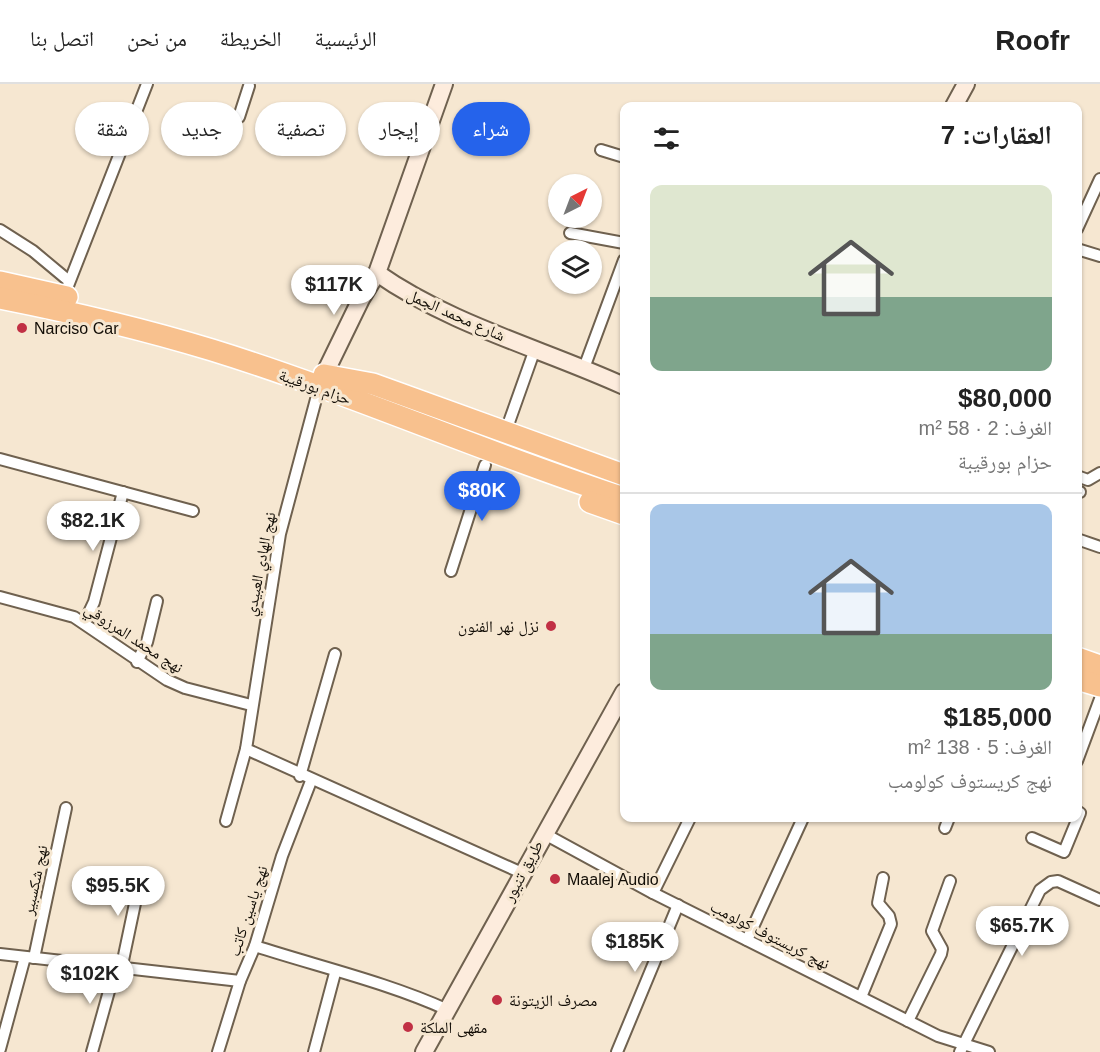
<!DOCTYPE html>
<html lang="ar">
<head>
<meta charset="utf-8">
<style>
  :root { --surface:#fff; --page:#f2f2f2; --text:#222; --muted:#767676; --line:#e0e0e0; --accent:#2563eb }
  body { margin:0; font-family:Helvetica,"Noto Naskh Arabic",sans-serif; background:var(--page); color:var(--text); direction:rtl; height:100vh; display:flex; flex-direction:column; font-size:22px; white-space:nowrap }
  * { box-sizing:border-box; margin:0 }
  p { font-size:20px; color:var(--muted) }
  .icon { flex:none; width:33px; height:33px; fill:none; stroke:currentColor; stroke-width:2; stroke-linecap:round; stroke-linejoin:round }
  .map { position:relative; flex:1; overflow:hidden; direction:ltr }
  .drawer { position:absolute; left:620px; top:18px; width:462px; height:720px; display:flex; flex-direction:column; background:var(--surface); border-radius:12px; box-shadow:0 2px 4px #0004; direction:rtl }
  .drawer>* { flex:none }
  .guide { position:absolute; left:18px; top:18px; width:512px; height:54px; direction:rtl; display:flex; gap:12px }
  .needle { width:39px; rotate:42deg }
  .tools { position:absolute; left:548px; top:90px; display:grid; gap:12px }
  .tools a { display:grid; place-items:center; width:54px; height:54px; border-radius:50%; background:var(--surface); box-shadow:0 2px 4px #0004; font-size:30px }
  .price { position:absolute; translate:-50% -51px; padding:0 14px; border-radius:21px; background:#fff; color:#222; font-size:20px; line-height:39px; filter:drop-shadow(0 2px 3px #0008) }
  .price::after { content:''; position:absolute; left:50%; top:36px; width:18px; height:14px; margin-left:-9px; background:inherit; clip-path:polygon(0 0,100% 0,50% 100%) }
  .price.current { background:var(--accent); color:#fff }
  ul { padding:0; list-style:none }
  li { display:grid; align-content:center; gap:12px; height:318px; padding:0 30px }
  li+li { border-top:2px solid var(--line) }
  li span { display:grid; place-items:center; height:186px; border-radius:12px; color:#555 }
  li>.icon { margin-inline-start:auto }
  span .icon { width:108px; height:108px; fill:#fffc; stroke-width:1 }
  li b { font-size:26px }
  h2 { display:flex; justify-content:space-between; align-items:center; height:72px; padding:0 30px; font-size:26px }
  .chip { padding:0 21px; border-radius:27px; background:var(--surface); box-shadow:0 2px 4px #0004; font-size:21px; line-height:54px }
  .chip.current { background:var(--accent); color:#fff }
  header { display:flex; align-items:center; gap:36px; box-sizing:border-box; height:84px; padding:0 30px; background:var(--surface); border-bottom:2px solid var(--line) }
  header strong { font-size:28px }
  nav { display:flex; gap:33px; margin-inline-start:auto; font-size:21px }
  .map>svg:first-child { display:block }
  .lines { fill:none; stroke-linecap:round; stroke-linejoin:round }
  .street-casing { stroke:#6f614f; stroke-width:14 }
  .secondary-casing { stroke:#6f614f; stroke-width:20 }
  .highway-casing { stroke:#fff; stroke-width:24 }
  .street { stroke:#fff; stroke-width:10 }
  .secondary { stroke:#fdecdd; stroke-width:16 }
  .highway { stroke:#f8c18e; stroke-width:21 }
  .poi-dot { fill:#c13044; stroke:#f6e7d1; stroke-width:2 }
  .labels { text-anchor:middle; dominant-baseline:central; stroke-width:6; stroke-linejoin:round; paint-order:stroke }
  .street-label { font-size:16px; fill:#120d06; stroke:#f6e7d1 }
  .poi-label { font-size:16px; fill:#120d06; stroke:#f6e7d1; text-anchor:start }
</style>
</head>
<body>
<header>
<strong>Roofr</strong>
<nav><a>الرئيسية</a><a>الخريطة</a><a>من نحن</a><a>اتصل بنا</a></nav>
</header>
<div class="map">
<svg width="1100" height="968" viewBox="0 0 1100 968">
  <rect width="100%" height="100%" fill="#f6e7d1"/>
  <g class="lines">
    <g class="street-casing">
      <g id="street">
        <polyline points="239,33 249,2"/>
        <polyline points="601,66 624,73"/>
        <polyline points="1077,145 1100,95"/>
        <polyline points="0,146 33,167 69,197"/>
        <polyline points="570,149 624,159"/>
        <polyline points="1077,165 1100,172"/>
        <polyline points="64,212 147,0"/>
        <polyline points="584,284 624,176"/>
        <polyline points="319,304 280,450 246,665 522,789"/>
        <polyline points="508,341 535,265"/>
        <polyline points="0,375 193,427"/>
        <polyline points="1077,392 1088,396 1100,389"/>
        <polyline points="1077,407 1080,408"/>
        <polyline points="1077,455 1100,463"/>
        <polyline points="451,487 485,381"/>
        <polyline points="0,513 74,533 167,596 185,604 251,621"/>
        <polyline points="84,539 94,518 123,408"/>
        <polyline points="137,578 147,558 157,517"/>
        <polyline points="1077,677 1100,615"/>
        <polyline points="300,692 335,570"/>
        <polyline points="226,737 246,665"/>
        <polyline points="945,744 949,734"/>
        <polyline points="543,749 653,809 938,952 989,968"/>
        <polyline points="1032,754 1064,768 1080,729 1077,727"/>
        <polyline points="653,809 690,734"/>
        <polyline points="747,856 803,734"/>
        <path d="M255,862C320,883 386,898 448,926"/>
        <polyline points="0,870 240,897"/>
        <polyline points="34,874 66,724"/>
        <polyline points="122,881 141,791"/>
        <polyline points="861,913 891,840 889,832 878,819 883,794"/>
        <polyline points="908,937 941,870 942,865 932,847 950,797"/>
        <polyline points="0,965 25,873"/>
        <polyline points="92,968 116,882"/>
        <polyline points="218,968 240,897 255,862 282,772 311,697"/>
        <polyline points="314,968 335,889"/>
        <polyline points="617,968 678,821"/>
        <polyline points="960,968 1040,806 1051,798 1058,797 1100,816"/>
      </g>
    </g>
    <g class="secondary-casing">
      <g id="secondary">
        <path d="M444,0L377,189C451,241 543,265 624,302"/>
        <polyline points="954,22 966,0"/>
        <polyline points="324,291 361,215 377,189"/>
        <polyline points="424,968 624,608"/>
      </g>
    </g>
    <g class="highway-casing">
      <g id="highway">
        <polyline points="0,198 67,213"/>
        <path d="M0,214C71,228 143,245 212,266C351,309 485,369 624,414"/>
        <polyline points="324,291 373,300 624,391"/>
        <polyline points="590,418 624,430"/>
        <polyline points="1077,574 1100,582"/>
        <polyline points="1077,595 1100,602"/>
      </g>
    </g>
    <use href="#street" class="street"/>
    <use href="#secondary" class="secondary"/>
    <use href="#highway" class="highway"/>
  </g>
  <g class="poi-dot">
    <circle cx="22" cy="244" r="6"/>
    <circle cx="551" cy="542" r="6"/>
    <circle cx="555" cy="795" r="6"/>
    <circle cx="497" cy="916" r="6"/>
    <circle cx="408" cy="943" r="6"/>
  </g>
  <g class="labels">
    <g class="street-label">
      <text transform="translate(456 231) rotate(24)">شارع محمد الجمل</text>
      <text transform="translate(315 303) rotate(20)">حزام بورقيبة</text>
      <text transform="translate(260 480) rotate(-79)">نهج الهادي العبيدي</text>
      <text transform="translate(134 554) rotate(33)">نهج محمد المرزوقي</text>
      <text transform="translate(523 787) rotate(-62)">طريق تنيور</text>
      <text transform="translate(35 796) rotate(-78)">نهج شكسبير</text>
      <text transform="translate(248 827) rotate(-72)">نهج ياسين كاتب</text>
      <text transform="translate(770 851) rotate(27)">نهج كريستوف كولومب</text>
    </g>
    <g class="poi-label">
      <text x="34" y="244">Narciso Car</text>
      <text x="539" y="542" text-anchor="end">نزل نهر الفنون</text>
      <text x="567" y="795">Maalej Audio</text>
      <text x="509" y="916">مصرف الزيتونة</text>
      <text x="420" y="943">مقهى الملكة</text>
    </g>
  </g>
</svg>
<div class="tools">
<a><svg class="needle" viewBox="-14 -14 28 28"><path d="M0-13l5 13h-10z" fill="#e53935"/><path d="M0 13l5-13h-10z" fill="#767676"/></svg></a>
<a><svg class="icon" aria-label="layers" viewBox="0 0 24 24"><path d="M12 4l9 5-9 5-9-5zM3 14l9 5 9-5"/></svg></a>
</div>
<b class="price" style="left:334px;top:232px">$117K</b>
<b class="price current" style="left:482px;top:438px">$80K</b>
<b class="price" style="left:93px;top:468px">$82.1K</b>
<b class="price" style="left:118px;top:833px">$95.5K</b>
<b class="price" style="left:1022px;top:873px">$65.7K</b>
<b class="price" style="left:635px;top:889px">$185K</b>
<b class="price" style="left:90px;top:921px">$102K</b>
<div class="guide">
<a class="chip current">شراء</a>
<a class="chip">إيجار</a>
<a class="chip">تصفية</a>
<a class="chip">جديد</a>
<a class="chip">شقة</a>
</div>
<section class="drawer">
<h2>العقارات: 7<svg class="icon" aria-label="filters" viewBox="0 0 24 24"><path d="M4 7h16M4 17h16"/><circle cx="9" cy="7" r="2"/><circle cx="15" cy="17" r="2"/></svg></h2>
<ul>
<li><span style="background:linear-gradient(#dfe7d0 60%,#7fa58c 0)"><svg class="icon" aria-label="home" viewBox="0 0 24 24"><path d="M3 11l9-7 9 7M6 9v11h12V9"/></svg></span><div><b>$80,000</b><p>الغرف: 2 · 58 m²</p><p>حزام بورقيبة</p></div></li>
<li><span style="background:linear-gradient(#a9c7e8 70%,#7fa58c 0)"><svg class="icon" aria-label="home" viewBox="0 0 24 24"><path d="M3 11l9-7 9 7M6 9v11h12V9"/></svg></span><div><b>$185,000</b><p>الغرف: 5 · 138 m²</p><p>نهج كريستوف كولومب</p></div></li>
</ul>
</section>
</div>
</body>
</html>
